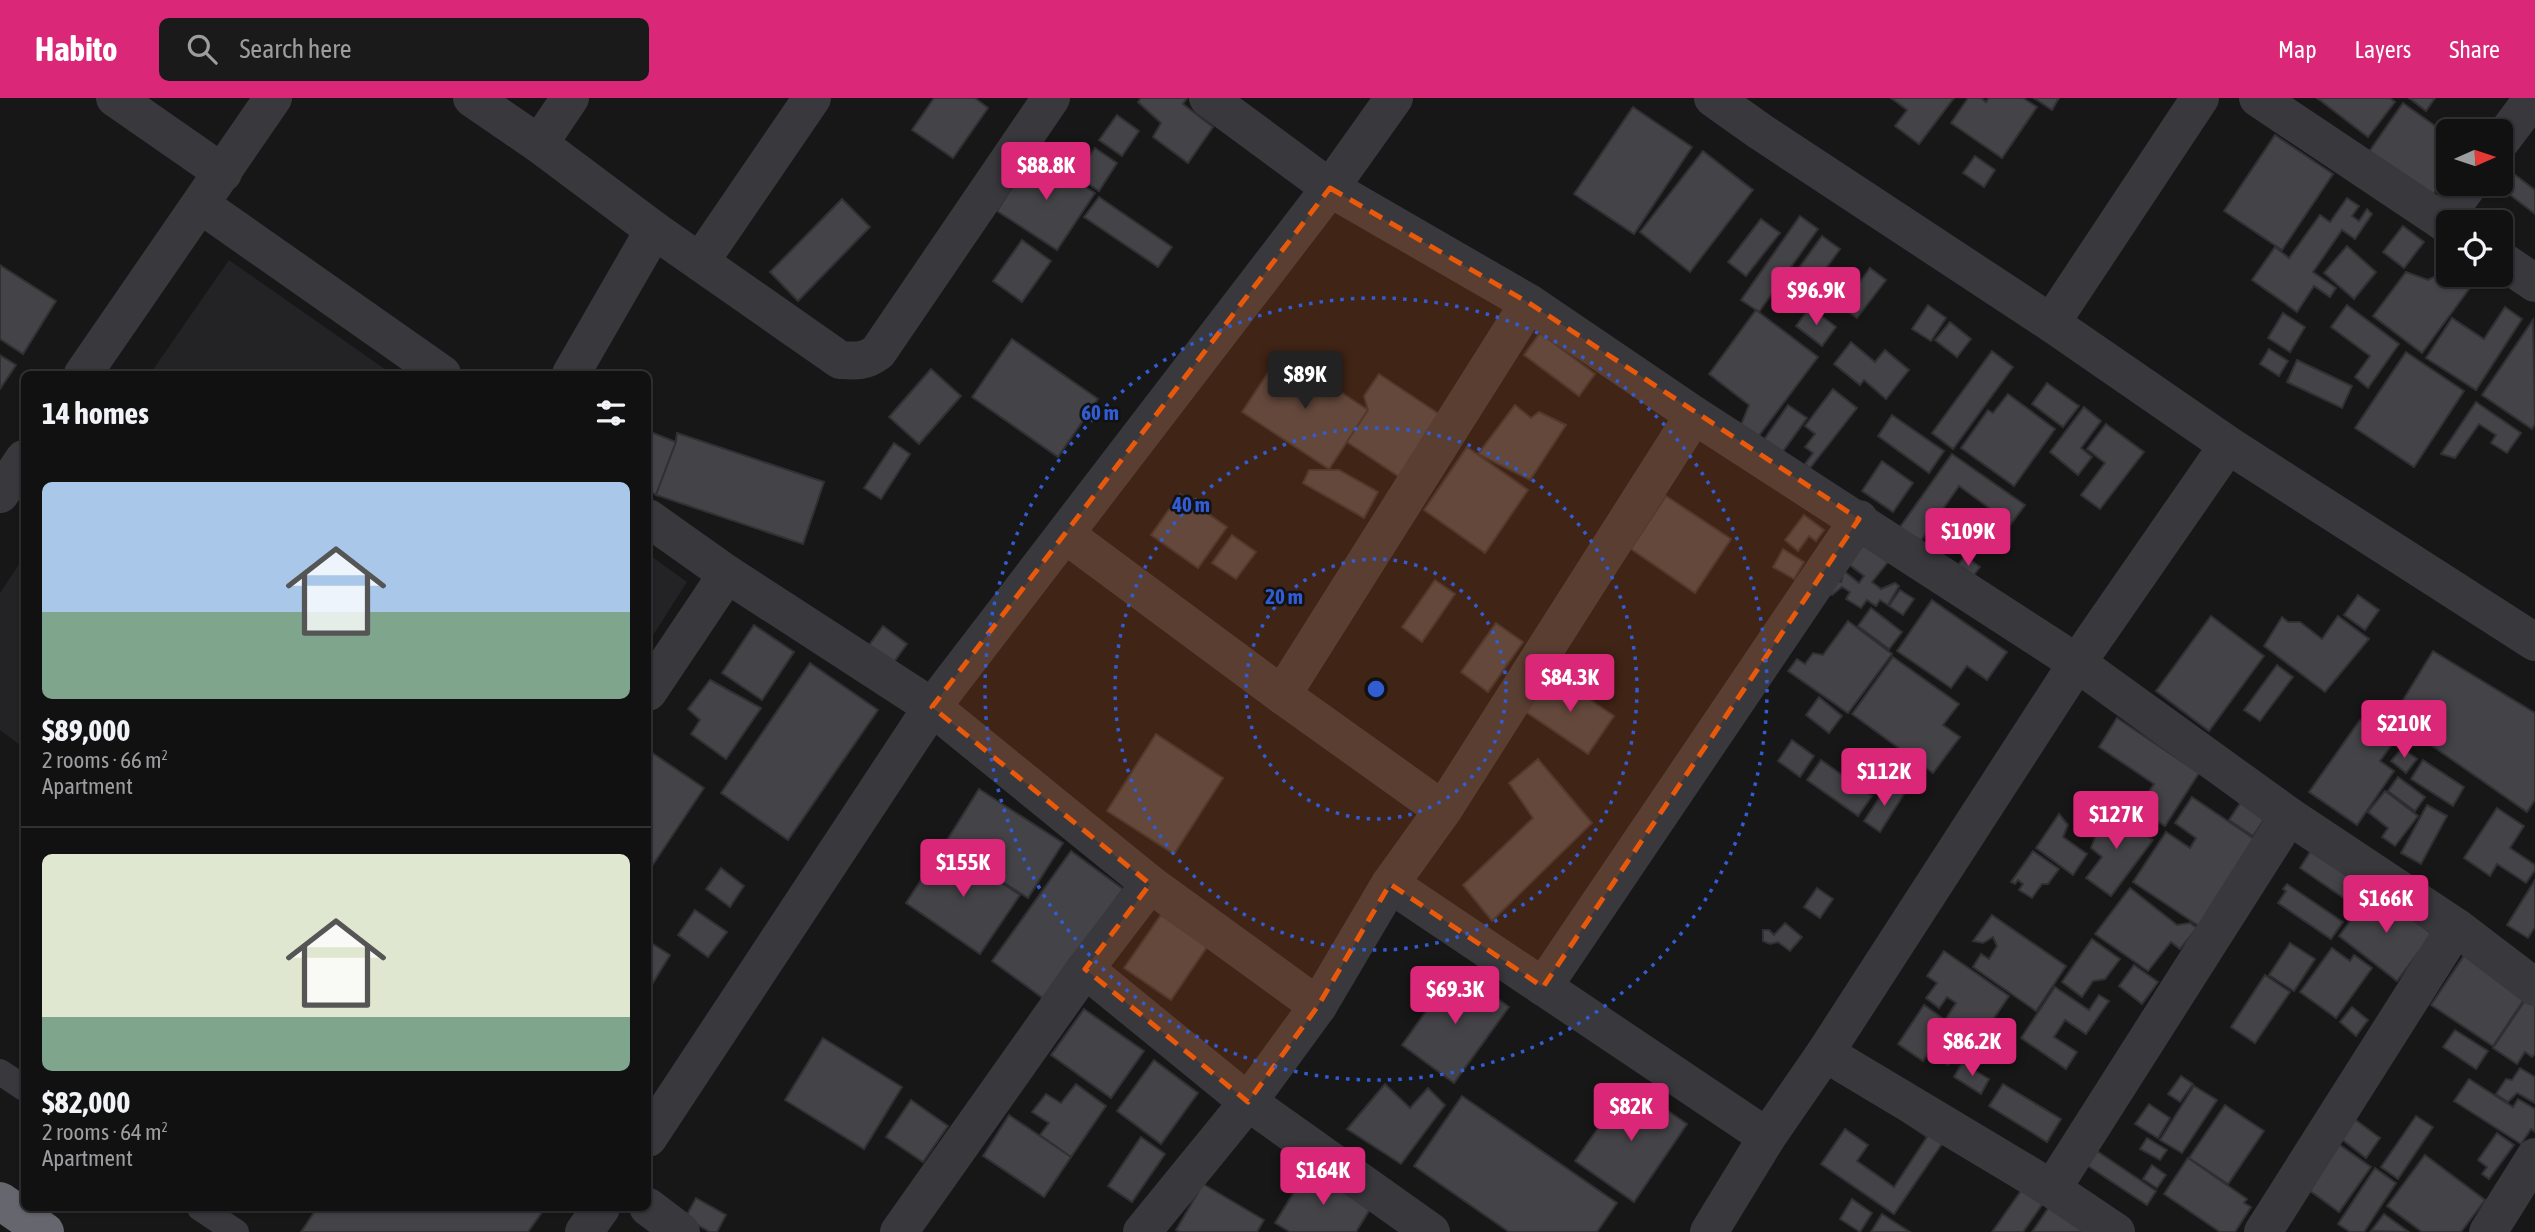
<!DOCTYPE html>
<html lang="en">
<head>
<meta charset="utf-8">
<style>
  :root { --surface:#111112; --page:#1a1a1b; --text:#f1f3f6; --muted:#9c9d9f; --line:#303132; --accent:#db2777 }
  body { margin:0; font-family:"Asap Condensed",sans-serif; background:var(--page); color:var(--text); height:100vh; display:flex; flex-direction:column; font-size:26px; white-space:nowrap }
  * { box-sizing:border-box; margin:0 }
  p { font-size:23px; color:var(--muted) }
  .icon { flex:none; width:38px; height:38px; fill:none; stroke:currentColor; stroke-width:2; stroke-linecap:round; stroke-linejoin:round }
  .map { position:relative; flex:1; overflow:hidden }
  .sheet { position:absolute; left:21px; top:273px; width:630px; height:840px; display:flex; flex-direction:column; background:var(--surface); border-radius:10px; box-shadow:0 2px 5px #0004,0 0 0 2px var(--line) }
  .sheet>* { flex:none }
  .needle { width:46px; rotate:87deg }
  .buttons { position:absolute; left:2436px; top:21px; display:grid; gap:14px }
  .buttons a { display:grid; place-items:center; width:77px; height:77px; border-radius:10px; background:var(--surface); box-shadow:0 2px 5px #0004,0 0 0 2px var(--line); font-size:35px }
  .price { position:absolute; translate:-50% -60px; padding:0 16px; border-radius:7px; background:var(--accent); color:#fff; font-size:23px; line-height:46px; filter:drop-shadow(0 2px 4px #0008) }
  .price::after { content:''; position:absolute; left:50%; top:42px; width:21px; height:16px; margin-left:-10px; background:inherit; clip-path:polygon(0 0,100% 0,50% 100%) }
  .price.active { background:#222; color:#fff }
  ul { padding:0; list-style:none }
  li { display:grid; align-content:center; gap:14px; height:371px; padding:0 21px }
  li+li { border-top:2px solid var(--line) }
  li span { display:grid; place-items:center; height:217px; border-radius:10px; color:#555 }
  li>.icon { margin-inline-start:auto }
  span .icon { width:126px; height:126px; fill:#fffc; stroke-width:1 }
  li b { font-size:30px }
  h2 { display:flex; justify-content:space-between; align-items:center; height:84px; padding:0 21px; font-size:30px }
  header { display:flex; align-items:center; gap:42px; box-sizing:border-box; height:98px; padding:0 35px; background:var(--accent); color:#fff }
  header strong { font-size:33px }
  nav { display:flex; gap:38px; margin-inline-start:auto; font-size:24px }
  .search { width:490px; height:63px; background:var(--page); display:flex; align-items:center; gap:18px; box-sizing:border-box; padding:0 24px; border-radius:10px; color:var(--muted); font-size:26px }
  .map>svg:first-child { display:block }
  .built { fill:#232325 }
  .building { fill:#444448; stroke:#313134; stroke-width:2 }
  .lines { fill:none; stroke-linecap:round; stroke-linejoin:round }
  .lane { stroke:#38383d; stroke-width:26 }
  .street { stroke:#38383d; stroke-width:38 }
  .highway { stroke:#65666e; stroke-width:38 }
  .marked { fill:#e8590c; fill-opacity:0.2; stroke:#e8590c; stroke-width:5; stroke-dasharray:14 9; stroke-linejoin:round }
  .ring { fill:none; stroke:#325cd3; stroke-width:3.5; stroke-dasharray:3.5 7 }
  .centre { fill:#325cd3; stroke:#121213; stroke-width:3.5 }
  .ring-label { font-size:21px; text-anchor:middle; font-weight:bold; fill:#325cd3; stroke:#121213; stroke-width:5; stroke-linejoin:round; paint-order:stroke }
</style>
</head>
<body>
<header>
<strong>Habito</strong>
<div class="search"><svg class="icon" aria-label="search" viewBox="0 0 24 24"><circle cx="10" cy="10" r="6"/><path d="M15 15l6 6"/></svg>Search here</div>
<nav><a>Map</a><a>Layers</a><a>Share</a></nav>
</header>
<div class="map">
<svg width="2535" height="1134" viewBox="0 0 2535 1134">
  <rect width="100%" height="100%" fill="#171718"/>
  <g class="built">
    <polygon points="229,162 392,276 150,276"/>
    <polygon points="648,456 687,484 648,545"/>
    <polygon points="24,459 24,650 0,632 0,495"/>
  </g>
  <g class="building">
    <polygon points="934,0 975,0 988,10 953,60 912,32"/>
    <polygon points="1141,0 1187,0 1183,6 1213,29 1188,65 1153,39 1161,25 1138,4"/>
    <polygon points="1891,0 1954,0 1919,46 1895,28 1907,12"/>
    <polygon points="1968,0 1981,0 1986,4 1989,0 2023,0 2037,9 2002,60 1951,25"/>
    <polygon points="2034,0 2059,0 2052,12"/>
    <polygon points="2317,0 2390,0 2395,4 2368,39"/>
    <polygon points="2409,0 2435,0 2426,13"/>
    <polygon points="2403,5 2448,37 2448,75 2429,102 2366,58"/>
    <polygon points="1633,9 1692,49 1634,136 1574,96"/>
    <polygon points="1117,17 1139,33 1122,58 1099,42"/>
    <polygon points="2275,37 2333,76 2282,152 2224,113"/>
    <polygon points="1095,50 1117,65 1099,93 1076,78"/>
    <polygon points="1703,53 1753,92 1690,174 1640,134"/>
    <polygon points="1034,55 1095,95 1057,152 997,113"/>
    <polygon points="1975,58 1995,72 1984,89 1963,75"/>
    <polygon points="2501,66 2535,92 2535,116 2496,86 2501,86"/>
    <polygon points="1099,99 1172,149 1158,169 1084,119"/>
    <polygon points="2347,100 2359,108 2352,118 2359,123 2367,111 2372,116 2355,141 2342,132 2313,174 2336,190 2330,199 2314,188 2297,214 2252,182 2275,149 2289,160 2320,117 2330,124"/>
    <polygon points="842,101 870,129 798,203 770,174"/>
    <polygon points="1800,118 1818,131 1759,214 1741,202"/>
    <polygon points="1761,121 1780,135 1746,178 1728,164"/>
    <polygon points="2403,128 2424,144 2404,170 2383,154"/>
    <polygon points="1822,138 1840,151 1809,194 1791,181"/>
    <polygon points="1022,142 1051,163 1022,204 993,183"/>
    <polygon points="2347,148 2376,174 2354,201 2324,175"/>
    <polygon points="0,167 56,203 23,256 0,241"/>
    <polygon points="1870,170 1886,182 1857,220 1841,209"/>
    <polygon points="2406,174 2428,182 2438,177 2448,185 2454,177 2459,177 2472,187 2422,255 2373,218"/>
    <polygon points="1928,207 1946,220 1931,243 1912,231"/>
    <polygon points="2347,207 2399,246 2368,290 2355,279 2370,258 2331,229"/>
    <polygon points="1810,209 1836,229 1822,248 1796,228"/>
    <polygon points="2505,209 2522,221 2476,292 2426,260 2452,220 2484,241"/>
    <polygon points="1756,212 1818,259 1758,339 1741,327 1749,307 1709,276"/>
    <polygon points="2283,215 2305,229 2290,254 2268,240"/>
    <polygon points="2533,222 2535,326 2532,331 2482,297"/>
    <polygon points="1950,224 1971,241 1957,259 1935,242"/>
    <polygon points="1540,235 1595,276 1579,298 1524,257"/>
    <polygon points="1012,241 1098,301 1058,359 972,299"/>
    <polygon points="1851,244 1875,264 1885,252 1909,272 1886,301 1864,282 1860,287 1834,266"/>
    <polygon points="2269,251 2288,263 2279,278 2260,266"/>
    <polygon points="1992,253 2013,269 1953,351 1932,335"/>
    <polygon points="2406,254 2464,293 2414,369 2355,330"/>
    <polygon points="1281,255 1368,312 1329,371 1242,314"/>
    <polygon points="0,257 16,267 0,291"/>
    <polygon points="2297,262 2352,288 2342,310 2287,284"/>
    <polygon points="931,271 961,298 919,346 889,319"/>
    <polygon points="1379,276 1442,318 1401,380 1347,344 1368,312 1364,298"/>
    <polygon points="2047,285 2079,308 2063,329 2032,306"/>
    <polygon points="1833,291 1857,310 1810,370 1805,366 1813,355 1805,349 1815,336 1805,328"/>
    <polygon points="2008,296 2055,331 2014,388 1961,350 1988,312 1993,315"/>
    <polygon points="2476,304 2521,335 2507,355 2491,345 2496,337 2479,326 2455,360 2441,356"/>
    <polygon points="1515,307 1531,320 1539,314 1566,327 1530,382 1478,356"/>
    <polygon points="1788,307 1807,320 1781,356 1763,343"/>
    <polygon points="2084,309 2101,323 2081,350 2092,359 2078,377 2050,354"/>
    <polygon points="1892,317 1944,353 1929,375 1878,338"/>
    <polygon points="2106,326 2144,354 2100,411 2081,397 2105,365 2087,351"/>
    <polygon points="648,333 676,344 656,397 648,391"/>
    <polygon points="677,335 824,384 803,446 656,397 676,344"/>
    <polygon points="894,345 910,356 881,401 864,390"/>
    <polygon points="1467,349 1528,392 1485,455 1424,412"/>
    <polygon points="1952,356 2025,407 2011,426 1959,388 1920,444 1900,429"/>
    <polygon points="1882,363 1913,385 1893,414 1862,393"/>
    <polygon points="1309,372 1339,372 1378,394 1364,420 1303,385"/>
    <polygon points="1180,396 1227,429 1198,470 1151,437"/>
    <polygon points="1666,398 1731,441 1695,495 1631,451"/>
    <polygon points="1804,417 1824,432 1816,443 1809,438 1798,453 1785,442"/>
    <polygon points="1232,437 1256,454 1236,481 1212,465"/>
    <polygon points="1863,445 1888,464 1872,484 1881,491 1895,485 1899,488 1888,507 1880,502 1876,508 1867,502 1861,510 1846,501 1850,494 1842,489 1832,497 1828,496 1832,481 1841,484 1844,473 1859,485 1864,478 1847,465"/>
    <polygon points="1783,451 1804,464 1794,481 1773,469"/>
    <polygon points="1965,458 1980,469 1970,482 1955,471"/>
    <polygon points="1435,482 1455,496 1422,544 1402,529"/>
    <polygon points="1900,492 1914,501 1903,517 1889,508"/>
    <polygon points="2358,497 2379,512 2365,532 2344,517"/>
    <polygon points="1932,502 2007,554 1987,582 1967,568 1951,590 1897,553"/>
    <polygon points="1871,510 1902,534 1889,551 1858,528"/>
    <polygon points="2211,518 2264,558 2209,633 2156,593"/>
    <polygon points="2338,518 2369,541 2325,594 2264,548 2282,519 2288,524 2300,524 2322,541"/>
    <polygon points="1848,523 1892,556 1848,615 1788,573 1797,561 1805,566 1813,555 1823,557"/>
    <polygon points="1496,525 1523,544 1488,594 1461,574"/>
    <polygon points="754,527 794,554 762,602 722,575"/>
    <polygon points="883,528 907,546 888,572 864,554"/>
    <polygon points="2433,553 2535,615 2535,702 2527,714 2392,620"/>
    <polygon points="1893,559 1959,606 1943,627 1960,639 1933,675 1852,616"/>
    <polygon points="810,565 878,612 788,742 721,695"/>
    <polygon points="2277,567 2293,579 2260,623 2244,612"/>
    <polygon points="1553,576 1614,618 1588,656 1526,614"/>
    <polygon points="710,582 761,610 726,661 691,636 700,622 688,611"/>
    <polygon points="1819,599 1842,618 1829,635 1806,617"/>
    <polygon points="2117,620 2199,675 2165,728 2138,710 2154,686 2099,649"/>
    <polygon points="2360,622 2393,645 2380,663 2394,673 2357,727 2309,694"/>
    <polygon points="1156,636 1223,680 1174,756 1107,713"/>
    <polygon points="1792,642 1814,658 1800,679 1778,663"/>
    <polygon points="2402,650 2417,661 2406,675 2391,663"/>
    <polygon points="648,652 704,690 648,774"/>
    <polygon points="1538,661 1592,725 1492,823 1463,787 1533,720 1509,685"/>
    <polygon points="1821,662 1872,698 1858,718 1807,682"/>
    <polygon points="2423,662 2464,689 2453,708 2411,681"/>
    <polygon points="2398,679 2425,699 2415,713 2388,693"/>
    <polygon points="1889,685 1904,696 1880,734 1864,723"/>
    <polygon points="979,691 1063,745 1028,800 944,747"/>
    <polygon points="2385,693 2418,718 2395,748 2382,739 2388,730 2368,714"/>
    <polygon points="2192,699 2256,742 2199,828 2133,784 2166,734 2190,750 2196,740 2175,725"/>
    <polygon points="2241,704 2265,720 2253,738 2229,722"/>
    <polygon points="2427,707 2447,718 2421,766 2401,755"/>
    <polygon points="2107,708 2153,742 2111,798 2086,780 2102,759 2091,750"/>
    <polygon points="2497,710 2524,728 2510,750 2535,767 2535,772 2526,785 2497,766 2490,778 2464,760"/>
    <polygon points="2059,716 2068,727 2063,739 2087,756 2073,777 2036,750"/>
    <polygon points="944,747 1020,797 980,856 906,805"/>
    <polygon points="2312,751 2367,788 2354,807 2300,770"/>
    <polygon points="1071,753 1123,791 1044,901 992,863"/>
    <polygon points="2033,753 2059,771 2048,786 2042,786 2032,800 2019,792 2023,786 2018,782 2015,786 2011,784"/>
    <polygon points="721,770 744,788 730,809 706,791"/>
    <polygon points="2535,782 2535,829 2528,840 2507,827"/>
    <polygon points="2287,786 2343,824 2331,841 2278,805 2286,793 2283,791"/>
    <polygon points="1817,790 1833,801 1820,820 1804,809"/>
    <polygon points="2130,790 2177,827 2190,825 2197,830 2180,851 2171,844 2148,873 2095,836"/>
    <polygon points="2374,791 2432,836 2397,883 2339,838"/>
    <polygon points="695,812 727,834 708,859 678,837"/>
    <polygon points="1161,817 1207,849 1171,902 1124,870"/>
    <polygon points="1992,817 2066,868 2036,913 1973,869 1981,856 1989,861 1997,848 1993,839 1983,845 1973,843"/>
    <polygon points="1785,825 1802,839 1790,853 1778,844 1770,846 1763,843 1763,832 1769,832 1774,837"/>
    <polygon points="2092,841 2120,861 2105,881 2093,883 2082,899 2062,884"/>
    <polygon points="648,843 670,857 648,893"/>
    <polygon points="2290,845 2315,861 2294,893 2269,877"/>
    <polygon points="2332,850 2350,863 2354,857 2372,870 2336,920 2300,894"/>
    <polygon points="1944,853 2009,898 1975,948 1961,939 1956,946 1961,948 1948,967 1929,954 1923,963 1898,946 1924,907 1945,922 1956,905 1947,899 1939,910 1926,900 1937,885 1927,878"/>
    <polygon points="2467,853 2529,894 2493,948 2431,907"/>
    <polygon points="2134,867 2158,884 2142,906 2119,888"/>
    <polygon points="1456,871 1509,909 1454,985 1402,947"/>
    <polygon points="2265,877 2290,894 2255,945 2231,929"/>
    <polygon points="2055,889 2089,912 2099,897 2109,903 2086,936 2065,922 2054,939 2077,954 2066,971 2021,940"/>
    <polygon points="2530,895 2535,898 2535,956 2532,959 2525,954 2517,966 2493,950"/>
    <polygon points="2352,909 2368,922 2356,938 2340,924"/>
    <polygon points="1084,911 1144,953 1111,1000 1051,957"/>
    <polygon points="2455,932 2488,953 2476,971 2443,949"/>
    <polygon points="823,940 902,989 864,1051 785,1002"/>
    <polygon points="1154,962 1198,995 1161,1046 1117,1013"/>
    <polygon points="1962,965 1989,981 1981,996 1954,979"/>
    <polygon points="2520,970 2535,979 2535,1005 2517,995 2508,1004 2496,996 2506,981 2512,982"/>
    <polygon points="2181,978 2193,986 2180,1004 2168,996"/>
    <polygon points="2469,981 2513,1009 2518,1001 2535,1011 2535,1034 2531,1031 2521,1046 2454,1003"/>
    <polygon points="1076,986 1106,1008 1071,1059 1040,1037 1049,1025 1032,1014 1046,996 1061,1005"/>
    <polygon points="1385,986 1410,1010 1428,990 1445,1007 1401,1066 1347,1031"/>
    <polygon points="1629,986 1687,1026 1634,1104 1575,1063"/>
    <polygon points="2003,986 2061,1021 2047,1044 1989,1008"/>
    <polygon points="2194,988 2217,1002 2182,1055 2160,1042"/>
    <polygon points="1462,998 1617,1105 1597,1134 1509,1134 1414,1068"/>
    <polygon points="911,1002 948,1028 923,1064 886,1039"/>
    <polygon points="2149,1006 2170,1020 2158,1040 2135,1026"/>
    <polygon points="2225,1007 2264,1033 2228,1086 2189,1060"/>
    <polygon points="1009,1017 1071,1059 1044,1099 983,1058"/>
    <polygon points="2349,1017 2380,1040 2366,1060 2335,1036"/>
    <polygon points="2416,1018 2433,1029 2398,1081 2381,1069"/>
    <polygon points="1899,1020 1946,1040 1894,1116 1821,1066 1845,1031 1868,1047 1857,1063 1894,1089 1927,1039"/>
    <polygon points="2497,1035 2514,1047 2489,1081 2482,1076 2487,1069 2478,1062"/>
    <polygon points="1141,1039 1165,1056 1132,1104 1108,1088"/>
    <polygon points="2147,1040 2167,1052 2160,1062 2140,1051"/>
    <polygon points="2333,1042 2371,1069 2339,1114 2302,1087"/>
    <polygon points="2091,1049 2156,1093 2147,1107 2082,1064"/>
    <polygon points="2425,1057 2485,1102 2461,1134 2422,1134 2387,1108"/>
    <polygon points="2188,1060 2247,1101 2244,1105 2251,1109 2235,1134 2220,1134 2164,1096"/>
    <polygon points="2152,1067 2166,1077 2157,1090 2143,1081"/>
    <polygon points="1310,1068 1372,1108 1356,1134 1290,1134 1275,1125"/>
    <polygon points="2375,1070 2396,1085 2364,1134 2350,1134 2338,1126"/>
    <polygon points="1203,1086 1264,1122 1257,1134 1180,1134 1176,1132"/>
    <polygon points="2023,1090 2044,1104 2023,1134 1992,1134"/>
    <polygon points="696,1100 726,1117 717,1134 710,1134 685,1120"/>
    <polygon points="1852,1101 1872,1115 1860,1134 1840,1121"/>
    <polygon points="2051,1106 2101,1134 2032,1134"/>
    <polygon points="317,1110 545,1110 528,1134 301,1134"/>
    <polygon points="1882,1116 1910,1134 1871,1134"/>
    <polygon points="2384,1116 2409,1134 2371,1133"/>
  </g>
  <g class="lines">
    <g class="lane">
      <polyline points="0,974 24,990"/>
      <polyline points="200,1110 236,1134"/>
    </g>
    <g class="street">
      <polyline points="115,0 223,75"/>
      <polyline points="472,0 539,46 654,132 571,276"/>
      <polyline points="1208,0 1330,90 1529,205 1694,317 2077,565 2289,718 2456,829 2535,889"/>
      <polyline points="1713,0 1761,34 2051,225 2228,347 2535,544"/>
      <polyline points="2258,0 2448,127"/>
      <polyline points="2501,43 2533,0"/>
      <polyline points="539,46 570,0"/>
      <polyline points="201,107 442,276"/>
      <polyline points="2442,123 2469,86"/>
      <path d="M654,132L840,262C856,263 865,264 878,254L1051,0"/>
      <polyline points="2501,162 2535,185"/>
      <polyline points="700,164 812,0"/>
      <polyline points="2051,225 2200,0"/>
      <polyline points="83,276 273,0"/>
      <polyline points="0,396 24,361"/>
      <polyline points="648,420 727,476 932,609 1150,786 1318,908"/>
      <polyline points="1066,437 1282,597 1443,712"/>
      <polyline points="648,594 727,476"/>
      <polyline points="1282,597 1529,205"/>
      <polyline points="1390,786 1767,1039"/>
      <polyline points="1085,871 1248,1004 1431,1134"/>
      <polyline points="1543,889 1859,421"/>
      <polyline points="1825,955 2052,1091 2116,1134"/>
      <polyline points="648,1040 932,609 1330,90 1394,0"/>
      <polyline points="2052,1091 2289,718"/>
      <polyline points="648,1109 681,1134"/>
      <polyline points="584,1134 601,1110"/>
      <polyline points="899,1134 1085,871 1150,786"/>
      <polyline points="1142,1134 1248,1004 1318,908 1390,786 1443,712 1694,317"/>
      <polyline points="1709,1134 1767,1039 1825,955 2077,565 2228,347"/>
      <polyline points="2263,1134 2456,829"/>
      <polyline points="2488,1134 2535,1059"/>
    </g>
    <polyline class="highway" points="0,1103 45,1134"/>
  </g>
  <path class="marked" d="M1330,90L1529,205L1859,421L1543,889L1390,786L1318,908L1248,1004L1085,871L1150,786L932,609Z"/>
  <g class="ring">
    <circle cx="1376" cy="591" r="130"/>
    <circle cx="1376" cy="591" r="261"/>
    <circle cx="1376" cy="591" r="391"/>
  </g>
  <circle cx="1376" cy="591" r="10" class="centre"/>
  <g class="ring-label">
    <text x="1100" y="322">60 m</text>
    <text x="1191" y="414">40 m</text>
    <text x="1284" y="506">20 m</text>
  </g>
</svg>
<div class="buttons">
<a><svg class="needle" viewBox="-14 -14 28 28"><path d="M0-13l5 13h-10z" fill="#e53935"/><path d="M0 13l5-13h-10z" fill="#9c9d9f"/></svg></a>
<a><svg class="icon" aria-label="locate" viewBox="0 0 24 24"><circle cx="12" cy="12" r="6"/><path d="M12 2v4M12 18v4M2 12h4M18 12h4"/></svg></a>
</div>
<b class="price" style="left:1046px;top:104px">$88.8K</b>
<b class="price" style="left:1816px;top:229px">$96.9K</b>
<b class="price active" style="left:1305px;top:313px">$89K</b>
<b class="price" style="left:1968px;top:470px">$109K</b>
<b class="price" style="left:1570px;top:616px">$84.3K</b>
<b class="price" style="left:2404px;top:662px">$210K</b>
<b class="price" style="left:1884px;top:710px">$112K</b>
<b class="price" style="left:2116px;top:753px">$127K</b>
<b class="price" style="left:963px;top:801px">$155K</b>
<b class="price" style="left:2386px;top:837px">$166K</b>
<b class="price" style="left:1455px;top:928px">$69.3K</b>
<b class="price" style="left:1972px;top:980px">$86.2K</b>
<b class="price" style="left:1631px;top:1045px">$82K</b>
<b class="price" style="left:1323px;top:1109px">$164K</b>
<section class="sheet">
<h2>14 homes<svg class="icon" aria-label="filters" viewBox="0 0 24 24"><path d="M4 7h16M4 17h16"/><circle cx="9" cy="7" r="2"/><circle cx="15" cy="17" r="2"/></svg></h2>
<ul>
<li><span style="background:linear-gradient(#a9c7e8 60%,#7fa58c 0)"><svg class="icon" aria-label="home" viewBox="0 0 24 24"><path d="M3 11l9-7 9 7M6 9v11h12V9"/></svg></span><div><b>$89,000</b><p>2 rooms · 66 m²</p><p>Apartment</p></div></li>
<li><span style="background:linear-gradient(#dfe7d0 75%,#7fa58c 0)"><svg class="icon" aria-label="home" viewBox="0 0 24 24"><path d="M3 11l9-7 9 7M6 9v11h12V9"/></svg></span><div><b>$82,000</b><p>2 rooms · 64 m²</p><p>Apartment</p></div></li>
</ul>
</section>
</div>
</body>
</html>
